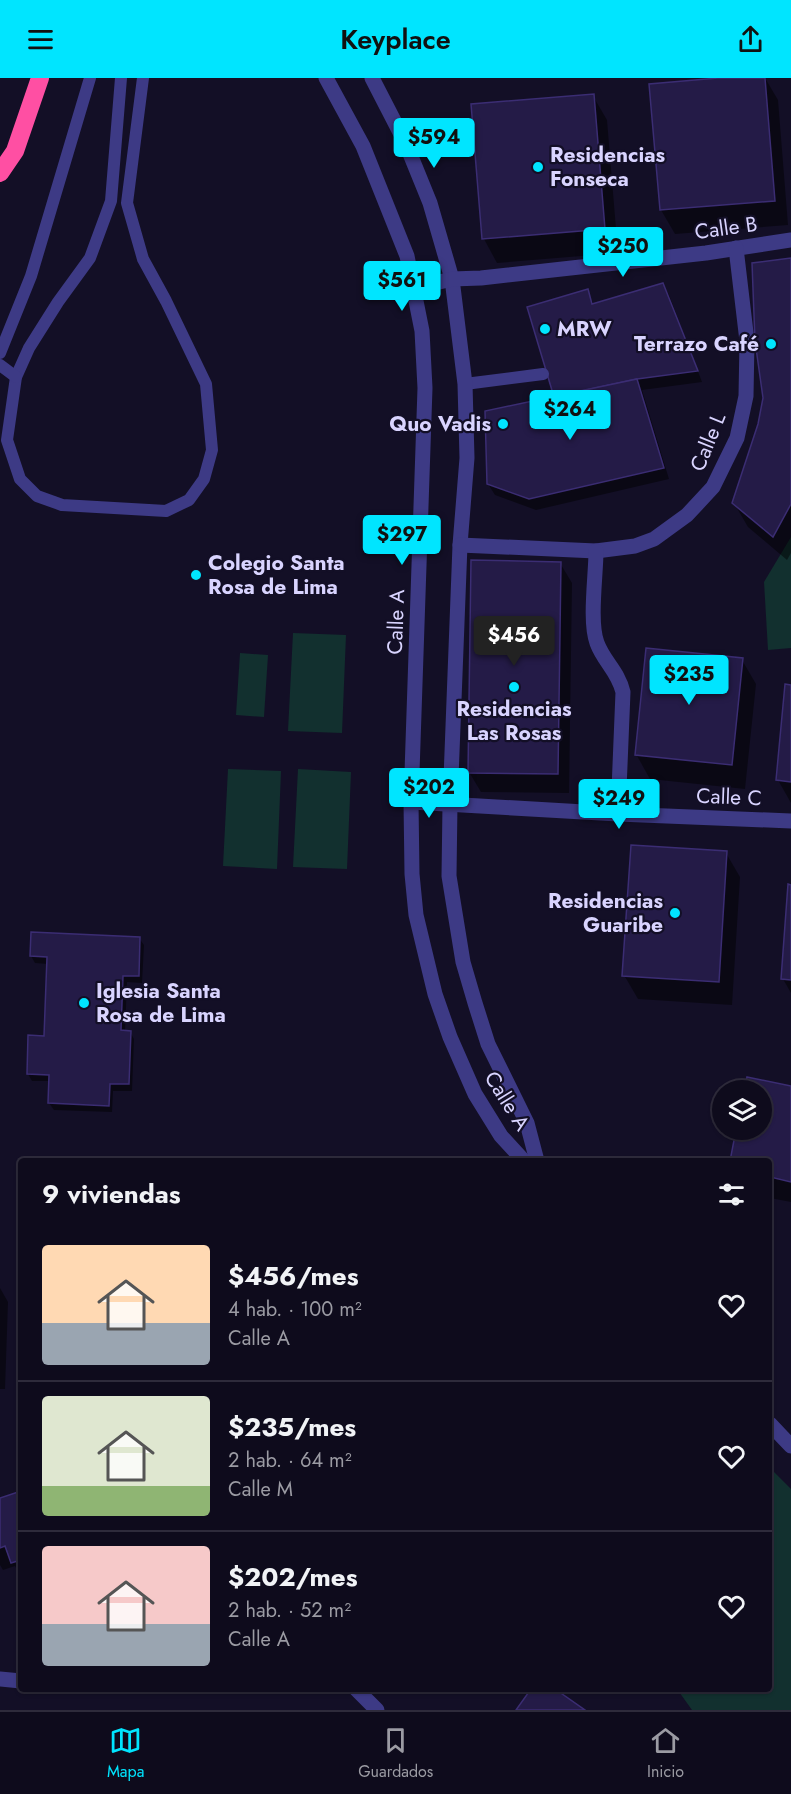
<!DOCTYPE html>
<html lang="es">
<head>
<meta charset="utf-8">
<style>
  :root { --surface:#0e0b1c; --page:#1c1929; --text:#f1f3f6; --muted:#9b9ba3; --line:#2e2b3b; --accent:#00e5ff }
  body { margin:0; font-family:Jost,sans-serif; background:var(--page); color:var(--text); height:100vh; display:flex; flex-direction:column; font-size:22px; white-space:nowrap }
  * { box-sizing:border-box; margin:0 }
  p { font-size:20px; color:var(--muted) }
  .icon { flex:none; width:33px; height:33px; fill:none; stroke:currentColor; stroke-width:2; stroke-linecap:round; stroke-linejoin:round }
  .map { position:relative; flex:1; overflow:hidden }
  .details { position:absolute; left:18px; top:1080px; width:754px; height:534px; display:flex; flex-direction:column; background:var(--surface); border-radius:6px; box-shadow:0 2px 4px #0004,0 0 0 2px var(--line) }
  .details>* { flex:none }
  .tools { position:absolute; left:712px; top:1002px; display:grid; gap:12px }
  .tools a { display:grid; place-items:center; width:60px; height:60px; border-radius:50%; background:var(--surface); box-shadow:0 2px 4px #0004,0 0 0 2px var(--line); font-size:30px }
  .price { position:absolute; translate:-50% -51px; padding:0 14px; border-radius:6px; background:var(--accent); color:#111; font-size:20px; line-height:39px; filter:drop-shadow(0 2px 3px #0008) }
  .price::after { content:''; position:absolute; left:50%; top:36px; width:18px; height:14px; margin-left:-9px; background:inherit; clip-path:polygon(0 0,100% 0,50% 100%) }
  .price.selected { background:#222; color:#fff }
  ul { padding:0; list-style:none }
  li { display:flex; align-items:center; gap:18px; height:150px; padding:0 24px }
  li+li { border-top:2px solid var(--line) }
  li span { display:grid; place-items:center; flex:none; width:168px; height:120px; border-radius:6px; color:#555 }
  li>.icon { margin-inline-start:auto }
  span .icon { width:72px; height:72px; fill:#fffc; stroke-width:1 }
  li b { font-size:26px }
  h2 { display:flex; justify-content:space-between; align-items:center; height:72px; padding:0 24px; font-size:26px }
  header { display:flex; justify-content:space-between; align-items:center; height:78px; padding:0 24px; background:var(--accent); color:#111; font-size:27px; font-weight:600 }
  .tab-bar { display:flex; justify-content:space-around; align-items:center; height:84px; border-top:2px solid var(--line); background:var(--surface); font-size:16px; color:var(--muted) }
  .tab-bar a { display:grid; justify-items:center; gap:3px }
  .tab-bar .selected { color:var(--accent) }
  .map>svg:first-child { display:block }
  .green { fill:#12302f }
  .shadow { fill:#0007 }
  .building { fill:#241b47; stroke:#3b2d73; stroke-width:1.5 }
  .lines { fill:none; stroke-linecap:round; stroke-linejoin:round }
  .service { stroke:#3d3a85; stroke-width:12 }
  .minor { stroke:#3d3a85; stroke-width:15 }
  .motorway { stroke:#ff4fa3; stroke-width:18 }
  .poi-dot { fill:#00e5ff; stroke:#130f26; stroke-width:2 }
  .labels { text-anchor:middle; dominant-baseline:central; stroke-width:4.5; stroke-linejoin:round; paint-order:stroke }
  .poi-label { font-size:21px; font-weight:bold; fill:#d9d4ff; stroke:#130f26; text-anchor:start }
  .street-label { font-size:21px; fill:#d9d4ff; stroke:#130f26 }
</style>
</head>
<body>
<header><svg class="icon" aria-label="menu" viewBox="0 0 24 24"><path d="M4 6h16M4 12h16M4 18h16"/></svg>Keyplace<svg class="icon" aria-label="share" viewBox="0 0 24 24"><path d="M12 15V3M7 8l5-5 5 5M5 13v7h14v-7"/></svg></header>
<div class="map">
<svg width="791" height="1632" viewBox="0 0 791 1632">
  <rect width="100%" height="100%" fill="#130f26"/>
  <g class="green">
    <polygon points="791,459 791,570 768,572 764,504"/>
    <polygon points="293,555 346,557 342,655 288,653"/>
    <polygon points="240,575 268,577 264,639 236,637"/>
    <polygon points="228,691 281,693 277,791 223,788"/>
    <polygon points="298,691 351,694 347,791 293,789"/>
    <polygon points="770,1390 791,1411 791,1632 692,1632 677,1611 770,1611"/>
  </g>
  <g class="shadow">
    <polygon points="737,0 765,0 778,22 788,147 675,156 661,132"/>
    <polygon points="593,18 607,42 618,175 497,185 484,161"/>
    <polygon points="791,181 791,475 787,482 748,449 734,425 760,346"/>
    <polygon points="663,206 669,217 702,304 642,312 669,401 536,432 495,417 488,406 556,320 587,212 594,227"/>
    <polygon points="560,485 572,505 569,715 481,714 469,694"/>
    <polygon points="742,582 756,606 745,711 650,701 636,676"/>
    <polygon points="791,608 791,725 778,702"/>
    <polygon points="726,775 740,799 732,927 638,921 624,897"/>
    <polygon points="791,808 791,915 783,901"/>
    <polygon points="139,860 144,867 142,905 127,904 125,954 130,954 134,961 132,1013 113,1013 112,1034 54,1032 49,1025 50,1003 32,1003 28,996 45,959 48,886 35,885 31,878"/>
    <polygon points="748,1001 791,1009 791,1124 770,1120 770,1083 731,1083 737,1052 762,1052 762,1012 745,1012"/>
    <polygon points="0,1210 8,1224 5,1311 0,1311"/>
    <polygon points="21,1415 21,1499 15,1488 3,1492 0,1487 0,1421"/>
  </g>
  <g class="building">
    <polygon points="718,0 765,0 775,123 660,132 649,6"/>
    <polygon points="594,16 605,151 482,161 471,26"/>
    <polygon points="791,180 791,426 773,459 732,425 758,346 763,320 755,263 752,185"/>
    <polygon points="663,205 698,293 637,301 554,319 527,229 588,211 592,226"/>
    <polygon points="637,301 664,390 529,421 487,406 485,333"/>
    <polygon points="471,482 561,484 558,696 468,695"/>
    <polygon points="646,570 743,580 732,687 635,677"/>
    <polygon points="785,606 791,607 791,704 776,702"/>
    <polygon points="631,767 727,773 719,904 622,898"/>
    <polygon points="788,806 791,807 791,902 781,901"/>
    <polygon points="31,854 140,859 139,898 123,898 121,952 131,953 129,1006 110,1006 109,1028 48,1025 49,997 27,996 28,957 44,958 47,879 30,878"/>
    <polygon points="747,999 791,1008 791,1104 770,1099 770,1083 730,1083 736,1052 762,1052 762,1012 744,1012"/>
    <polygon points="21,1413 21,1482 11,1485 5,1468 0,1470 0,1420"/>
    <polygon points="531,1611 555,1611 585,1632 516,1632"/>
  </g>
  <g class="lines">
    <g class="service">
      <polyline points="121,0 111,123 90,180 58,224 29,270 16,299 7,362 20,401 37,418 62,427 166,433 189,422 204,401 212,372 206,306 166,223 143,181 127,125 143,0"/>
      <polyline points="0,275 31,198 90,0"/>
      <polyline points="0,287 16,299"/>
      <polyline points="465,306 543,296"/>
    </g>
    <g class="minor">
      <polyline points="326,0 363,68 407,178 422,253 425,310 411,724 412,796 416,837 435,916 450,959 475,1016 501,1058 524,1083"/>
      <polyline points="372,0 406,66 430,125 452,201 465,306 467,380 460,467 450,726 449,798 463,884 475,925 488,966 527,1045 537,1083"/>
      <polyline points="414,210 452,201 481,200 706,175 791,162"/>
      <polyline points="460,467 596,473 635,468 654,461 687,437 713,409 737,360 746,318 747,263 736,170"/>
      <path d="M596,473C596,497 589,544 597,565C604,584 618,593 623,614L618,736"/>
      <polyline points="411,724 618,736 791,743"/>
      <polyline points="770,1346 791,1368"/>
      <polyline points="0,1601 21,1603"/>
      <polyline points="356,1611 377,1632"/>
    </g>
    <polyline class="motorway" points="0,95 15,73 40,0"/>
  </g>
  <g class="poi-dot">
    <circle cx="538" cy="89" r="6"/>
    <circle cx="545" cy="251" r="6"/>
    <circle cx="771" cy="266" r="6"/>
    <circle cx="503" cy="346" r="6"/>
    <circle cx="196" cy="497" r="6"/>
    <circle cx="514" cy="609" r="6"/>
    <circle cx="675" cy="835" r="6"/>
    <circle cx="84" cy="925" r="6"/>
  </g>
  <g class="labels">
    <g class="poi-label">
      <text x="550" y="77">Residencias<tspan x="550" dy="24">Fonseca</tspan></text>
      <text x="557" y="251">MRW</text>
      <text x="759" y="266" text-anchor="end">Terrazo Café</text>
      <text x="491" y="346" text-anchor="end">Quo Vadis</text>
      <text x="208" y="485">Colegio Santa<tspan x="208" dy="24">Rosa de Lima</tspan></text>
      <text x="514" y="631" text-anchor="middle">Residencias<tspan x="514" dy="24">Las Rosas</tspan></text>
      <text x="663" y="823" text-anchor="end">Residencias<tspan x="663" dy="24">Guaribe</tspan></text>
      <text x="96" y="913">Iglesia Santa<tspan x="96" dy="24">Rosa de Lima</tspan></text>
    </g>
    <g class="street-label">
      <text transform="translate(726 150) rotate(-8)">Calle B</text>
      <text transform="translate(708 364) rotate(-68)">Calle L</text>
      <text transform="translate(396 544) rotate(-88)">Calle A</text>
      <text transform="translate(729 719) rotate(2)">Calle C</text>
      <text transform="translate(507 1023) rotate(58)">Calle A</text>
    </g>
  </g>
</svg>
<div class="tools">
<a><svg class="icon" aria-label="layers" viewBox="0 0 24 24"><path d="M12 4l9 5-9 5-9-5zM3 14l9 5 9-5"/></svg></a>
</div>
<b class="price" style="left:434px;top:91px">$594</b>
<b class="price" style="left:623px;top:200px">$250</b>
<b class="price" style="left:402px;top:234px">$561</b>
<b class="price" style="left:570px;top:363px">$264</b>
<b class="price" style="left:402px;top:488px">$297</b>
<b class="price selected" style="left:514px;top:589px">$456</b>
<b class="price" style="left:689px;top:628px">$235</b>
<b class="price" style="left:429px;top:741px">$202</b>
<b class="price" style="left:619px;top:752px">$249</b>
<section class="details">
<h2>9 viviendas<svg class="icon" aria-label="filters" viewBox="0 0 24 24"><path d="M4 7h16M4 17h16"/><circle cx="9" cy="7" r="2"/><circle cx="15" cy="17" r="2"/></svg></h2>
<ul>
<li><span style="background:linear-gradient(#ffd9b3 65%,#9aa5b1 0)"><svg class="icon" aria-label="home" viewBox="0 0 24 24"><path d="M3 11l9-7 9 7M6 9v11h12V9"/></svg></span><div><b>$456/mes</b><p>4 hab. · 100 m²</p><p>Calle A</p></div><svg class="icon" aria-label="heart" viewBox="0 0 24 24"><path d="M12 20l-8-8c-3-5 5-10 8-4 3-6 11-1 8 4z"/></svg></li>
<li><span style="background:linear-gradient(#dfe7d0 75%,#8fb573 0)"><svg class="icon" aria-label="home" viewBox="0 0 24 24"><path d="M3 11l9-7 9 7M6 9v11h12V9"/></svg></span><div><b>$235/mes</b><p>2 hab. · 64 m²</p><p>Calle M</p></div><svg class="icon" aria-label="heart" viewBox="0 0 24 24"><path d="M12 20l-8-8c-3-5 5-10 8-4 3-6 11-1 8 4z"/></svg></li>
<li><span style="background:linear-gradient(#f6c9c9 65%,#9aa5b1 0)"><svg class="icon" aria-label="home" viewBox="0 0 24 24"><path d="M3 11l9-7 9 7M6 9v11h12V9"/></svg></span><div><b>$202/mes</b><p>2 hab. · 52 m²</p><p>Calle A</p></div><svg class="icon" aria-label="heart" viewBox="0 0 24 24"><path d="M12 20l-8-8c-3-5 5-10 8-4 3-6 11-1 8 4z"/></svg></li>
</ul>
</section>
</div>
<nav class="tab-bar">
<a class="selected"><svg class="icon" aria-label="map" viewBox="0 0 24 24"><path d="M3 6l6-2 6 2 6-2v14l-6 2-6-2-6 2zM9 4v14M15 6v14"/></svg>Mapa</a>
<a><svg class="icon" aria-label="saved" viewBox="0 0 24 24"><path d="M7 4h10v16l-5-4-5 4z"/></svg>Guardados</a>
<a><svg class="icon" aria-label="home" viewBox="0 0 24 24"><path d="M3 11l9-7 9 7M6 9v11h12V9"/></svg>Inicio</a>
</nav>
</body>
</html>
